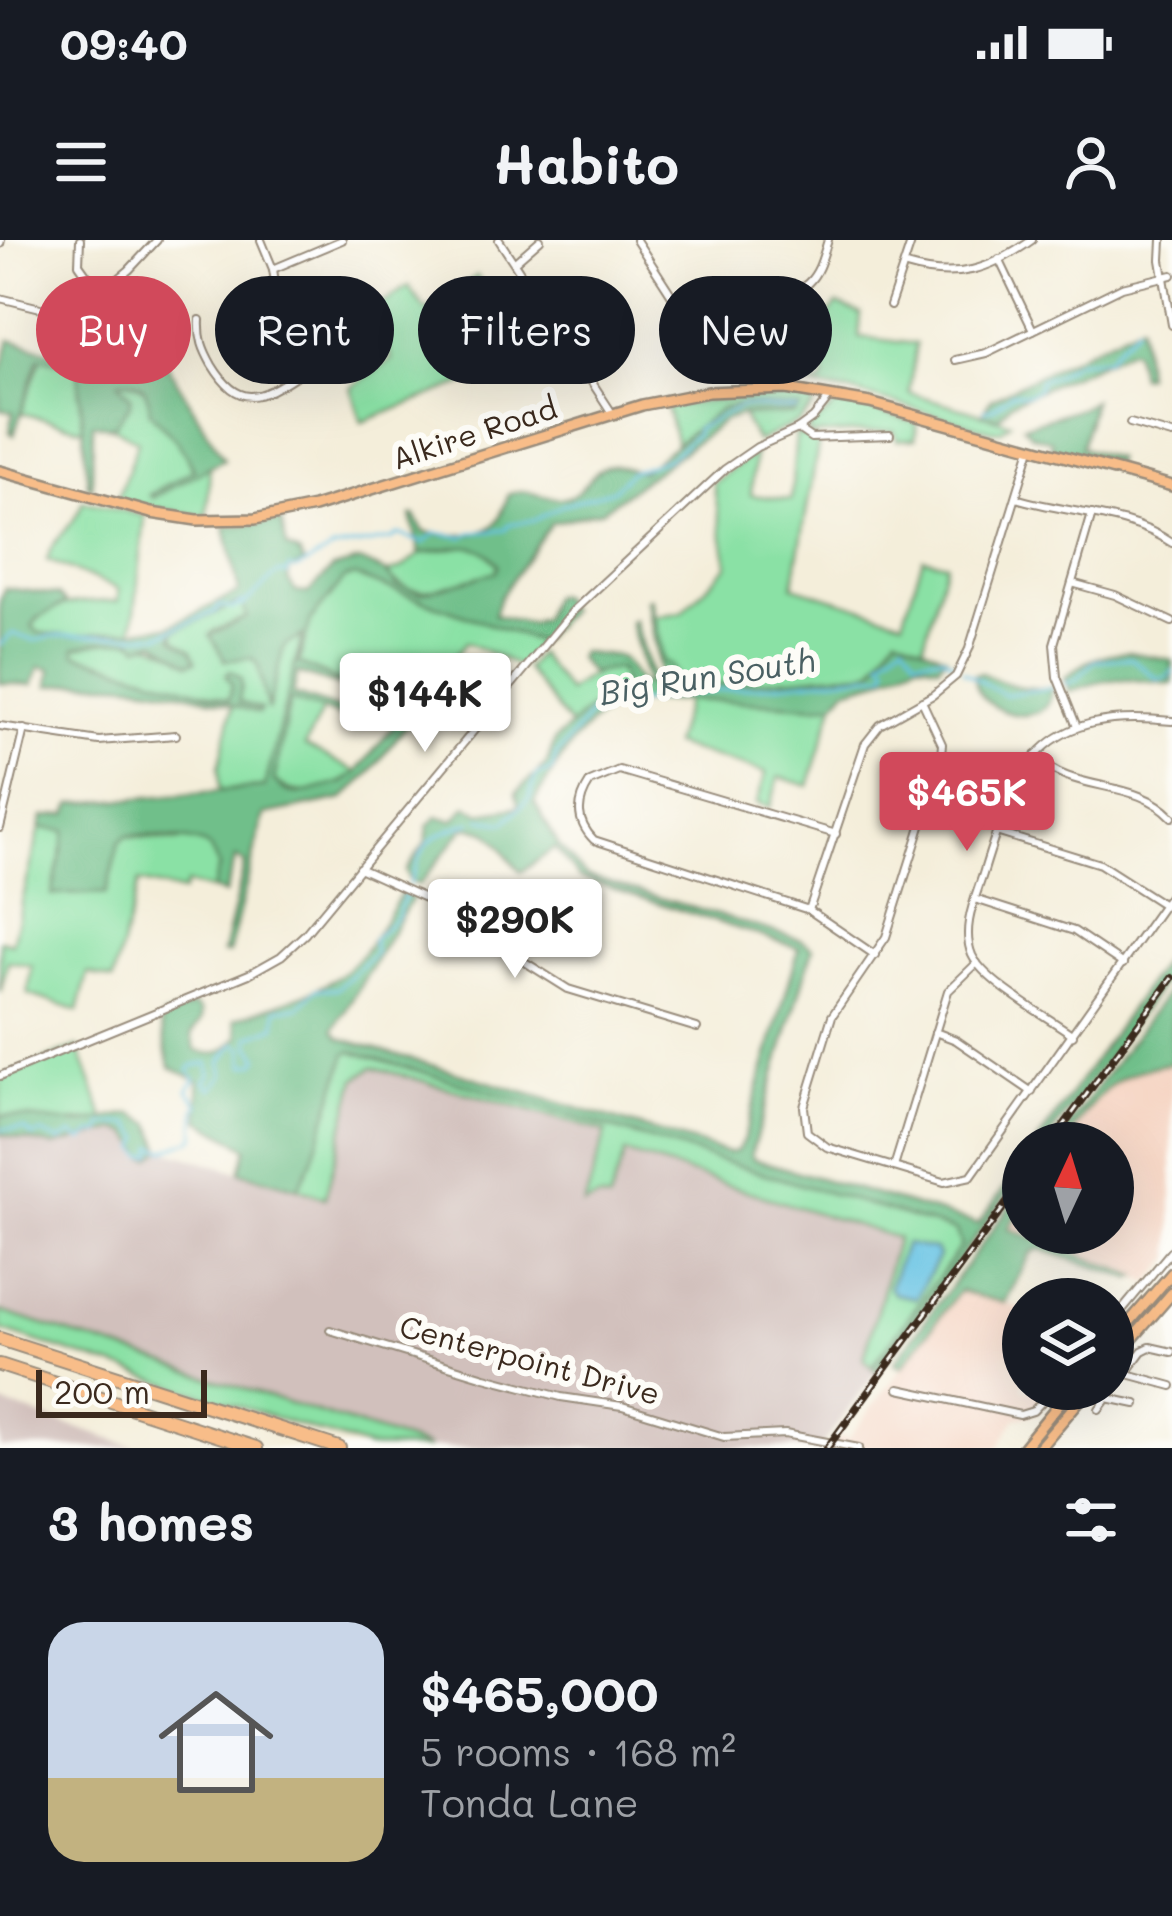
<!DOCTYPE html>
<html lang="en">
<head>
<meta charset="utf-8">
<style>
  :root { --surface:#171b24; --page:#20242c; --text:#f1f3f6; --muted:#9ea1a6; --line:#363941; --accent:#d1495b }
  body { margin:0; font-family:Mali,sans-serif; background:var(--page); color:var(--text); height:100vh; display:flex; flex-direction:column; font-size:45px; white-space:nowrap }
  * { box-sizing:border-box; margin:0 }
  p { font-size:39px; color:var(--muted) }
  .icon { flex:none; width:66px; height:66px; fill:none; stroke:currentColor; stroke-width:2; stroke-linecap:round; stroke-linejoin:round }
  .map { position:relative; height:1208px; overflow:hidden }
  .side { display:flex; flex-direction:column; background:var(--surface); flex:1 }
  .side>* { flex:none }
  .hud { position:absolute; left:36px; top:36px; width:1101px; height:108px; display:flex; gap:24px }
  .needle { width:78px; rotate:4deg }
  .fabs { position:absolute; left:1002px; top:882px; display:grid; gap:24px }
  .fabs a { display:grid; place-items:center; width:132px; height:132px; border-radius:50%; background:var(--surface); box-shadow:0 12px 48px #0002; font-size:60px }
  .scale { position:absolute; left:36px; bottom:30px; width:171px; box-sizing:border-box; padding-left:12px; border:6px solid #3b2a1e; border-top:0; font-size:33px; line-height:42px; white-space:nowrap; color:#3b2a1e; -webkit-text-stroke:9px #fdfcf7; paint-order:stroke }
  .price { position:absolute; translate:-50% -102px; padding:0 27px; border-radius:12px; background:#fff; color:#222; font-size:39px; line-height:78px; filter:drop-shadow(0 3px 6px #0008) }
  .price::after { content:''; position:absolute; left:50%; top:72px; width:36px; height:27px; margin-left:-18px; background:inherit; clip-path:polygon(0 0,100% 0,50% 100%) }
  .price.active { background:var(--accent); color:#fff }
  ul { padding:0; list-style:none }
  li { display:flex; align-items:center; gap:36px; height:300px; padding:0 48px }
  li+li { border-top:3px solid var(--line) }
  li span { display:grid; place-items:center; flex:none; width:336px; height:240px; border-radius:36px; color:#555 }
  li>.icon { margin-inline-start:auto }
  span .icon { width:144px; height:144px; fill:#fffc; stroke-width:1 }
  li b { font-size:51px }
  h2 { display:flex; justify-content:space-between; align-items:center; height:144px; padding:0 48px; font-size:51px }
  .chip { padding:0 42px; border-radius:54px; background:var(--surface); box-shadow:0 12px 48px #0002; font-size:42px; line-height:108px }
  .chip.active { background:var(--accent); color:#fff }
  .status { display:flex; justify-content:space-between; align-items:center; height:84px; padding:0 60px; background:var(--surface); direction:ltr }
  .status svg { height:33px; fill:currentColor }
  header { display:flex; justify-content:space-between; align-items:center; height:156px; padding:0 48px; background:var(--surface); font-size:54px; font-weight:800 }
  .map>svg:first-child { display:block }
  .built { fill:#f5d3c1 }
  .industrial { fill:#d1c0bc }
  .green { fill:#8ae1a5; stroke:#628662; stroke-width:3 }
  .forest { fill:#6fbf8a; stroke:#557454; stroke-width:3 }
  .water { fill:#66c3e4; stroke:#507681; stroke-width:3 }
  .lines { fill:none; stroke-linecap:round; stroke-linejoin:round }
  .stream { stroke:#66c3e4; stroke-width:3 }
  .minor-casing { stroke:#988c7c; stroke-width:10 }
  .major-casing { stroke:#988c7c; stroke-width:14 }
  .highway-casing { stroke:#988c7c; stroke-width:16 }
  .minor { stroke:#fff; stroke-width:6 }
  .major { stroke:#f8bd89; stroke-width:9 }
  .highway { stroke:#f8bd89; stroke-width:12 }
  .rail-casing { stroke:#3b2a1e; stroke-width:8 }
  .rail { stroke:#fdfcf7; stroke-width:3; stroke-dasharray:9; stroke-linecap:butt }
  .labels { text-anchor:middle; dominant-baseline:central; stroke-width:12; stroke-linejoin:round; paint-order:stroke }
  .street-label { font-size:30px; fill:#3b2a1e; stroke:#fdfcf7 }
  .water-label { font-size:33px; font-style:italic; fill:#4a6063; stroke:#fdfcf7 }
</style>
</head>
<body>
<div class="status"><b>09:40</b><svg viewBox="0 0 49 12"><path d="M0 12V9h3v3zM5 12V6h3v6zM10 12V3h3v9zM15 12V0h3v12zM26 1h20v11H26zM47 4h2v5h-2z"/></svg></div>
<header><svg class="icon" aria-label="menu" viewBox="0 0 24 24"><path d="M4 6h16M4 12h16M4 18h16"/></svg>Habito<svg class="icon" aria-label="person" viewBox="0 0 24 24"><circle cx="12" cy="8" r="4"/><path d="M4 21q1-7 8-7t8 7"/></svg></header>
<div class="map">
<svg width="1172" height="1208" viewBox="0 0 1172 1208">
  <rect width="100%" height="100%" fill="#fdfcf7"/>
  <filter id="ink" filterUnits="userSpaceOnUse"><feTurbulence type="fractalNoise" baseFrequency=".00833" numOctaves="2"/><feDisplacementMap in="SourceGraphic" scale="24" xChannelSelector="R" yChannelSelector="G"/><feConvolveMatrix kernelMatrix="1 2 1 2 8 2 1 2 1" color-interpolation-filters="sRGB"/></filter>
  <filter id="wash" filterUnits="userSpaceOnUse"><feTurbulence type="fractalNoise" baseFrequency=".004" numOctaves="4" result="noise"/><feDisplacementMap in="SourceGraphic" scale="48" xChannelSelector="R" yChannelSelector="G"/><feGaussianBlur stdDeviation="2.7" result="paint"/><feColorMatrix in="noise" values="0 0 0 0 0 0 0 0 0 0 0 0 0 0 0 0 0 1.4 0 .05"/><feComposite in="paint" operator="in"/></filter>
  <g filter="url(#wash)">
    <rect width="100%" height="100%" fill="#f4eeda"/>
    <g class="built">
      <polygon points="1172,823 1172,1017 1150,1043 1008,989 1023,963 1023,993 1113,993 1113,903 1065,903 1109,846 1134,829"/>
      <polygon points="960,1050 1023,1069 1023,1149 1058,1149 1035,1174 1016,1178 998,1208 830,1208 839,1197 848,1199"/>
    </g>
    <g class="industrial">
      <polygon points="374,827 607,893 584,963 624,913 897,998 864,1118 876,1132 820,1208 429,1208 0,1071 0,894 53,906 117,890 130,894 151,918 162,909 325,957 356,839"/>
      <polygon points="0,1163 138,1208 0,1208"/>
    </g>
    <g class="green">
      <polygon points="477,36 498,68 480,80 496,123 471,130 473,140 362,182 351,148 391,120 376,68 408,46 426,70"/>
      <polygon points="837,65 861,74 859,97 916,104 909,153 1010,182 1001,190 993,191 857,153 784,143 820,144 824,139 827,98 817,99 817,88"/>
      <polygon points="42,116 78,128 83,189 21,173"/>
      <path d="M125,140C146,147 149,150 150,172L178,202L194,230L151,254L153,257L210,226L207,277L117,261L138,201L113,187L131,158L119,143Z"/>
      <path d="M764,155L801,157L812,161L814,167L799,182L757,202L742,175L793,174C725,160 730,162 676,204L666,166Z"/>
      <polygon points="842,161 917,183 915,199 897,200 894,191 811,195 807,190"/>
      <polygon points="796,194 819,201 793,346 903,380 923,318 946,323 923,407 897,394 873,429 864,432 694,447 679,443 671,426 663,421 655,377 682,372 728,325 713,243 755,213 751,255 791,260"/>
      <path d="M83,261L145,276L133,391L73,396L39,393L32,386C53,359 87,362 118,361V349L47,320C53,295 73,291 83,261Z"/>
      <path d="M470,305L481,307L498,325L495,332C461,342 413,368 387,333L401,329L420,314Z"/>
      <polygon points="355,336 539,402 519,427 466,402 418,463 412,462 406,470 298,423 311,380 345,337"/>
      <path d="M241,362L247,377L213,391L224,420L252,418L258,425L268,469L284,406L303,395L265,547L220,551L219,528L233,465L258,473L260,469L238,462L242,447L226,435L232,444L230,460L76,414L75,408C115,396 144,397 179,415L174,391Z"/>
      <path d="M538,414L568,452C585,437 596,429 620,429L625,450L597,462L570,486L526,429Z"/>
      <polygon points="842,438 809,546 779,537 770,567 757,563 766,533 673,505 689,453"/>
      <path d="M290,460L323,470L305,506L357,532C333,550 298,561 274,541Z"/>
      <polygon points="40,588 67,590 53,655 106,653 119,603 126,596 176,601 195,598 209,607 219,627 212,650 186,644 183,652 139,642 113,740 88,733 78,771 28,754 32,726 8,721 0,753 0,700 12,703"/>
      <polygon points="78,807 105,880 54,884 0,877 0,838"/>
      <polygon points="352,811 939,983 956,991 961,1006 872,1127 864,1118 897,998 625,913 609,961 598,959 584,965 606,892 373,827 356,839 325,958 298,948 312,921 347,812"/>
      <polygon points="0,1071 429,1208 369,1208 0,1090"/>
    </g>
    <g class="forest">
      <path d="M136,73L224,219L153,258L150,255L194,229L178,202L150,172C149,153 142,137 119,142L131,157L130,165L113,187L93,184L92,248L88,246L78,128L63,121L39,118L14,195L10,192L13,172L0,169V133L10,100L65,115L83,105L98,108Z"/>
      <polygon points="1141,83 1145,135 1139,136 1134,110 1130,109 1011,163 998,178 982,174 991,159"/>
      <polygon points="1093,160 1081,208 1115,218 1114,224 1051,208 1052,201 1031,195 1023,186 1081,168"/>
      <path d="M744,164L799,169L794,174L742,175L725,180L603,270L551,283L500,357L494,375L530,384L542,378L551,356L558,355L568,371L539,402L355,336L345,338L311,380L298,423L369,456L298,433L293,454L358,476L361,483L290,460L274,541L286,551L299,554L344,542L357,532L413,461L418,463V470L370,533L343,559L264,575L229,713H223L245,623L236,618L225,654L212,650L219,627C216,620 214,613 209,608C200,598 141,594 126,596L119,603L106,653L52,655L66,591L40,588L43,577L68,574L72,564L265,547L302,396L284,406L268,471L258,425L252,418L225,420L210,395L247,377L241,362L174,391L173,398L192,410L196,421L189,423L156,401L139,406L133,400L97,402L75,408L76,414L229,460L232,444L226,436L230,431L242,439L239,462L261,469L259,473C180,450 131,436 49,446L51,429L39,427L33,445L0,443V362L5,348L58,355L66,363L38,378L32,386L39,393L73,396L170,386L239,352L225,287L281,281L287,308L299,313L304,323L289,331L288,340L296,352L308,353L333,328L360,321L387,333L396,345L421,353L495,332L498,325C478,295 450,309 420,314L411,276H415L424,292C443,296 482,299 496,283C502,276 505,262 509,254C525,246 546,261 565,258C586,254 591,226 612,225C620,224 633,230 641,232L721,169Z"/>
      <path d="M651,358L663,421L671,426L679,443L694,447L864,432L874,429L897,394L946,416L938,425L918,421L878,440L846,449L835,463L815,466C774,463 643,453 610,470C576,488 554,530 534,562L559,606L586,636L802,700L813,708L751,914L753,919L978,984L1023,923V933L876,1132L872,1127L961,1006L956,991L352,811L347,813L312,921L298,948L240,932L247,908L200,880L199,841L170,827L161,783L164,776L194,766L201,771V781L192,794L195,809C216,819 224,812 239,796L235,779C274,764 324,754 354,723C373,704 387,675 402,653L412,658L334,790L340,798L728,913L737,911L743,901L799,708L579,638L555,608L521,632C501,614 498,585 464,588L419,645L409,640L406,631L426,602L428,586L437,577L454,580L467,566L480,573L519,567L516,553L547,524L555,500L597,462L625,450L619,429L590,433L577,418L580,412C619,421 614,401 639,443L647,444L630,382L634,380L656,452H663L647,359Z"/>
      <path d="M1128,412L1172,420V444C1128,440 1113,434 1070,452L1065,438C1086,420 1101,414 1128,412Z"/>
      <path d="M981,433C1006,444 1024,451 1051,448C1053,494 973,475 974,435Z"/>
      <polygon points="1172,708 1172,730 1045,903 1037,903"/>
      <path d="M1172,745V823C1107,833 1101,853 1065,903H1056Z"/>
      <polygon points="133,874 152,884 162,909 151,918 145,917 130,894 118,890 53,906 0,894 0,877 4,875 79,884"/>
      <polygon points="1023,948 1023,963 1009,989 1137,1036 1131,1039 1040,1009 1031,1013 1005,1063 959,1051 902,1127 894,1123"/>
    </g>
    <polygon class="water" points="905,1004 934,1009 939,1016 916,1058 894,1054 889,1047"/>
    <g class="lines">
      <g class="stream">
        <path d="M984,170L993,168L1012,153L1027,155L1038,149L1040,140L1054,136L1076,121L1108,118C1116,102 1131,98 1137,85"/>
        <path d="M0,405L13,393C27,399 35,404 51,396L160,395L217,371L219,366L233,369L242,362V366L278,333L288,334L289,328L297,329L333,309L392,299L398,294L423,303L436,293L463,297L471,293L506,290L509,284L535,280L563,265L613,250L630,232L669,218L696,194V189L742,166L797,170"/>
        <polyline points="963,431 1004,455 1056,447"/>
        <polyline points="1065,444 1076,440 1095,421 1131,418 1158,439 1168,437 1172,431"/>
        <polyline points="480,579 505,583 530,557 536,535 552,531 556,516 592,472 677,455 886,433 888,424 882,420 904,401 916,418 943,416 956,425"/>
        <path d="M409,645C426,600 425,598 471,582"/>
        <polyline points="0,889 24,889 33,896 42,893 60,901 72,894 82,901 93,893 100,894 104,885 130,884 142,898 137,909 143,916 153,914 153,906 166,910 195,898 196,868 200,865 188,850 195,840 189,830 192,826 208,823 210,835 205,841 212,849 224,835 221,822 235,803 243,807 245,825 256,823 259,817 250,805 250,797 276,786 277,769 299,767 316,749 337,749 375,713 373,699 397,677 405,654"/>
      </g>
    </g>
  </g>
  <g filter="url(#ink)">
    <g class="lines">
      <g class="minor-casing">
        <g id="minor">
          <polyline points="80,0 79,24 101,55"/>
          <polyline points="261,0 273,29 284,104 299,135"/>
          <polyline points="499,0 612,173"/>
          <path d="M636,0L691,85C720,113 739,77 764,64C779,56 795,55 808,43C820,32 823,15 828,0"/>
          <polyline points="1162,0 1161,20 1172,85"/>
          <polyline points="0,4 1,0"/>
          <polyline points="999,19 1033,90"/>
          <polyline points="516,21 540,0"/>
          <path d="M906,26C956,41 990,30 1032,0"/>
          <polyline points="273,29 342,0"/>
          <polyline points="0,58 73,76 129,30 157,0"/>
          <polyline points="890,66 912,0"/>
          <path d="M200,80C199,99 203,109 212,125C239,169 259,160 297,135C317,123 336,114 345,92"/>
          <polyline points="955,120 986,113 1122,47 1172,35"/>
          <polyline points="1130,183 1172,195"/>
          <polyline points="798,189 811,198 890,195"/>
          <path d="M1016,258C1066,274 1127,272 1172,303"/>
          <polyline points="1072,343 1115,355 1172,382"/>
          <polyline points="922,461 942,504 940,526 886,697 832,776 804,867 807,892 827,907 944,942 971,936 1172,653"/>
          <polyline points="0,486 99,501 176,495"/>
          <polyline points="1077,487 1057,437 1054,404 1092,274"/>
          <path d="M1035,516C1074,555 1134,537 1172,577"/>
          <polyline points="0,588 24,489"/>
          <polyline points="996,592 1100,624 1164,665"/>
          <path d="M836,594L619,530L590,542C576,563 576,582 594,600L809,670L875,715"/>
          <polyline points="359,628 471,679 525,722 568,749 697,788"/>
          <polyline points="975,659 1074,691 1123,724"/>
          <polyline points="809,670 865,504 880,485 933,455 956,436 969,409 1031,208"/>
          <polyline points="935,792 956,800 1032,852"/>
          <path d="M1073,795C1047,776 985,743 972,715C961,689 975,659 983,634C1017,522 1041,467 1172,481"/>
          <polyline points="0,836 249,734 281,716 305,694 573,371 725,229 757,207 798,189 813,178 829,158"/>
          <polyline points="894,927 948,751 977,723"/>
          <polyline points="1113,1081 1172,1010"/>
          <polyline points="330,1090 485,1137 561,1157 622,1166 724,1197 785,1194 859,1208"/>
          <polyline points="1124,1133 1172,1146"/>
          <polyline points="899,1149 1020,1175 1033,1171 1054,1149"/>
          <polyline points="1107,1158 1136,1164"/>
          <polyline points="1099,1169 1142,1111 1150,1107 1172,1112"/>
        </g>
      </g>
      <g class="major-casing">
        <g id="major">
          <polyline points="0,231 151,273 197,280 255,279 314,267 642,165 708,152 786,149 870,163 1172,246"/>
          <polyline points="1113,1101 1172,1033"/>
          <polyline points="1113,1121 1172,1053"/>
          <polyline points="1023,1208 1071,1149"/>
          <polyline points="1039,1208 1089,1149"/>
        </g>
      </g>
      <g class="highway-casing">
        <g id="highway">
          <polyline points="0,1099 339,1208"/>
          <polyline points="0,1125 256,1208"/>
        </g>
      </g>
      <use href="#minor" class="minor"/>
      <use href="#major" class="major"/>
      <use href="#highway" class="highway"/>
      <g class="rail-casing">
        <g id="rail">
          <polyline points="1051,903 1172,738"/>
          <polyline points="827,1208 1023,941"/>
        </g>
      </g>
      <use href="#rail" class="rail"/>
    </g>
  </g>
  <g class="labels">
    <g class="street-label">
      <text transform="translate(474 192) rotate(-18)">Alkire Road</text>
      <text transform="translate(530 1119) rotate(15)">Centerpoint Drive</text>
    </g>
    <g class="water-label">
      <text transform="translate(707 435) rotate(-9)">Big Run South</text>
    </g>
  </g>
</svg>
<div class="fabs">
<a><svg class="needle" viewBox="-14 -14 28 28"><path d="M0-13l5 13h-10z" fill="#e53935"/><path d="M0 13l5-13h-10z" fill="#9ea1a6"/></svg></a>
<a><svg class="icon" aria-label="layers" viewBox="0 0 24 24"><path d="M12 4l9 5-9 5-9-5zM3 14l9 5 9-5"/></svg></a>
</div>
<div class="scale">200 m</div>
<b class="price" style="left:425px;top:515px">$144K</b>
<b class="price active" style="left:967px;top:614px">$465K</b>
<b class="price" style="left:515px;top:741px">$290K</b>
<div class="hud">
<a class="chip active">Buy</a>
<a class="chip">Rent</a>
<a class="chip">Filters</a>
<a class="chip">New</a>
</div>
</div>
<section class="side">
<h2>3 homes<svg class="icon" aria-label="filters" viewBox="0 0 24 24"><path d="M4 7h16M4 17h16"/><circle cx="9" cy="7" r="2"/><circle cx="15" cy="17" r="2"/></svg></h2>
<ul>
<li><span style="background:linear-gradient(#c9d6e8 65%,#c2b280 0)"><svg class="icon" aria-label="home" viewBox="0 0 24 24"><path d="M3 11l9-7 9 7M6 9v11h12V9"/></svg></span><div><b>$465,000</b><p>5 rooms · 168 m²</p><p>Tonda Lane</p></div></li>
</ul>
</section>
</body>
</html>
